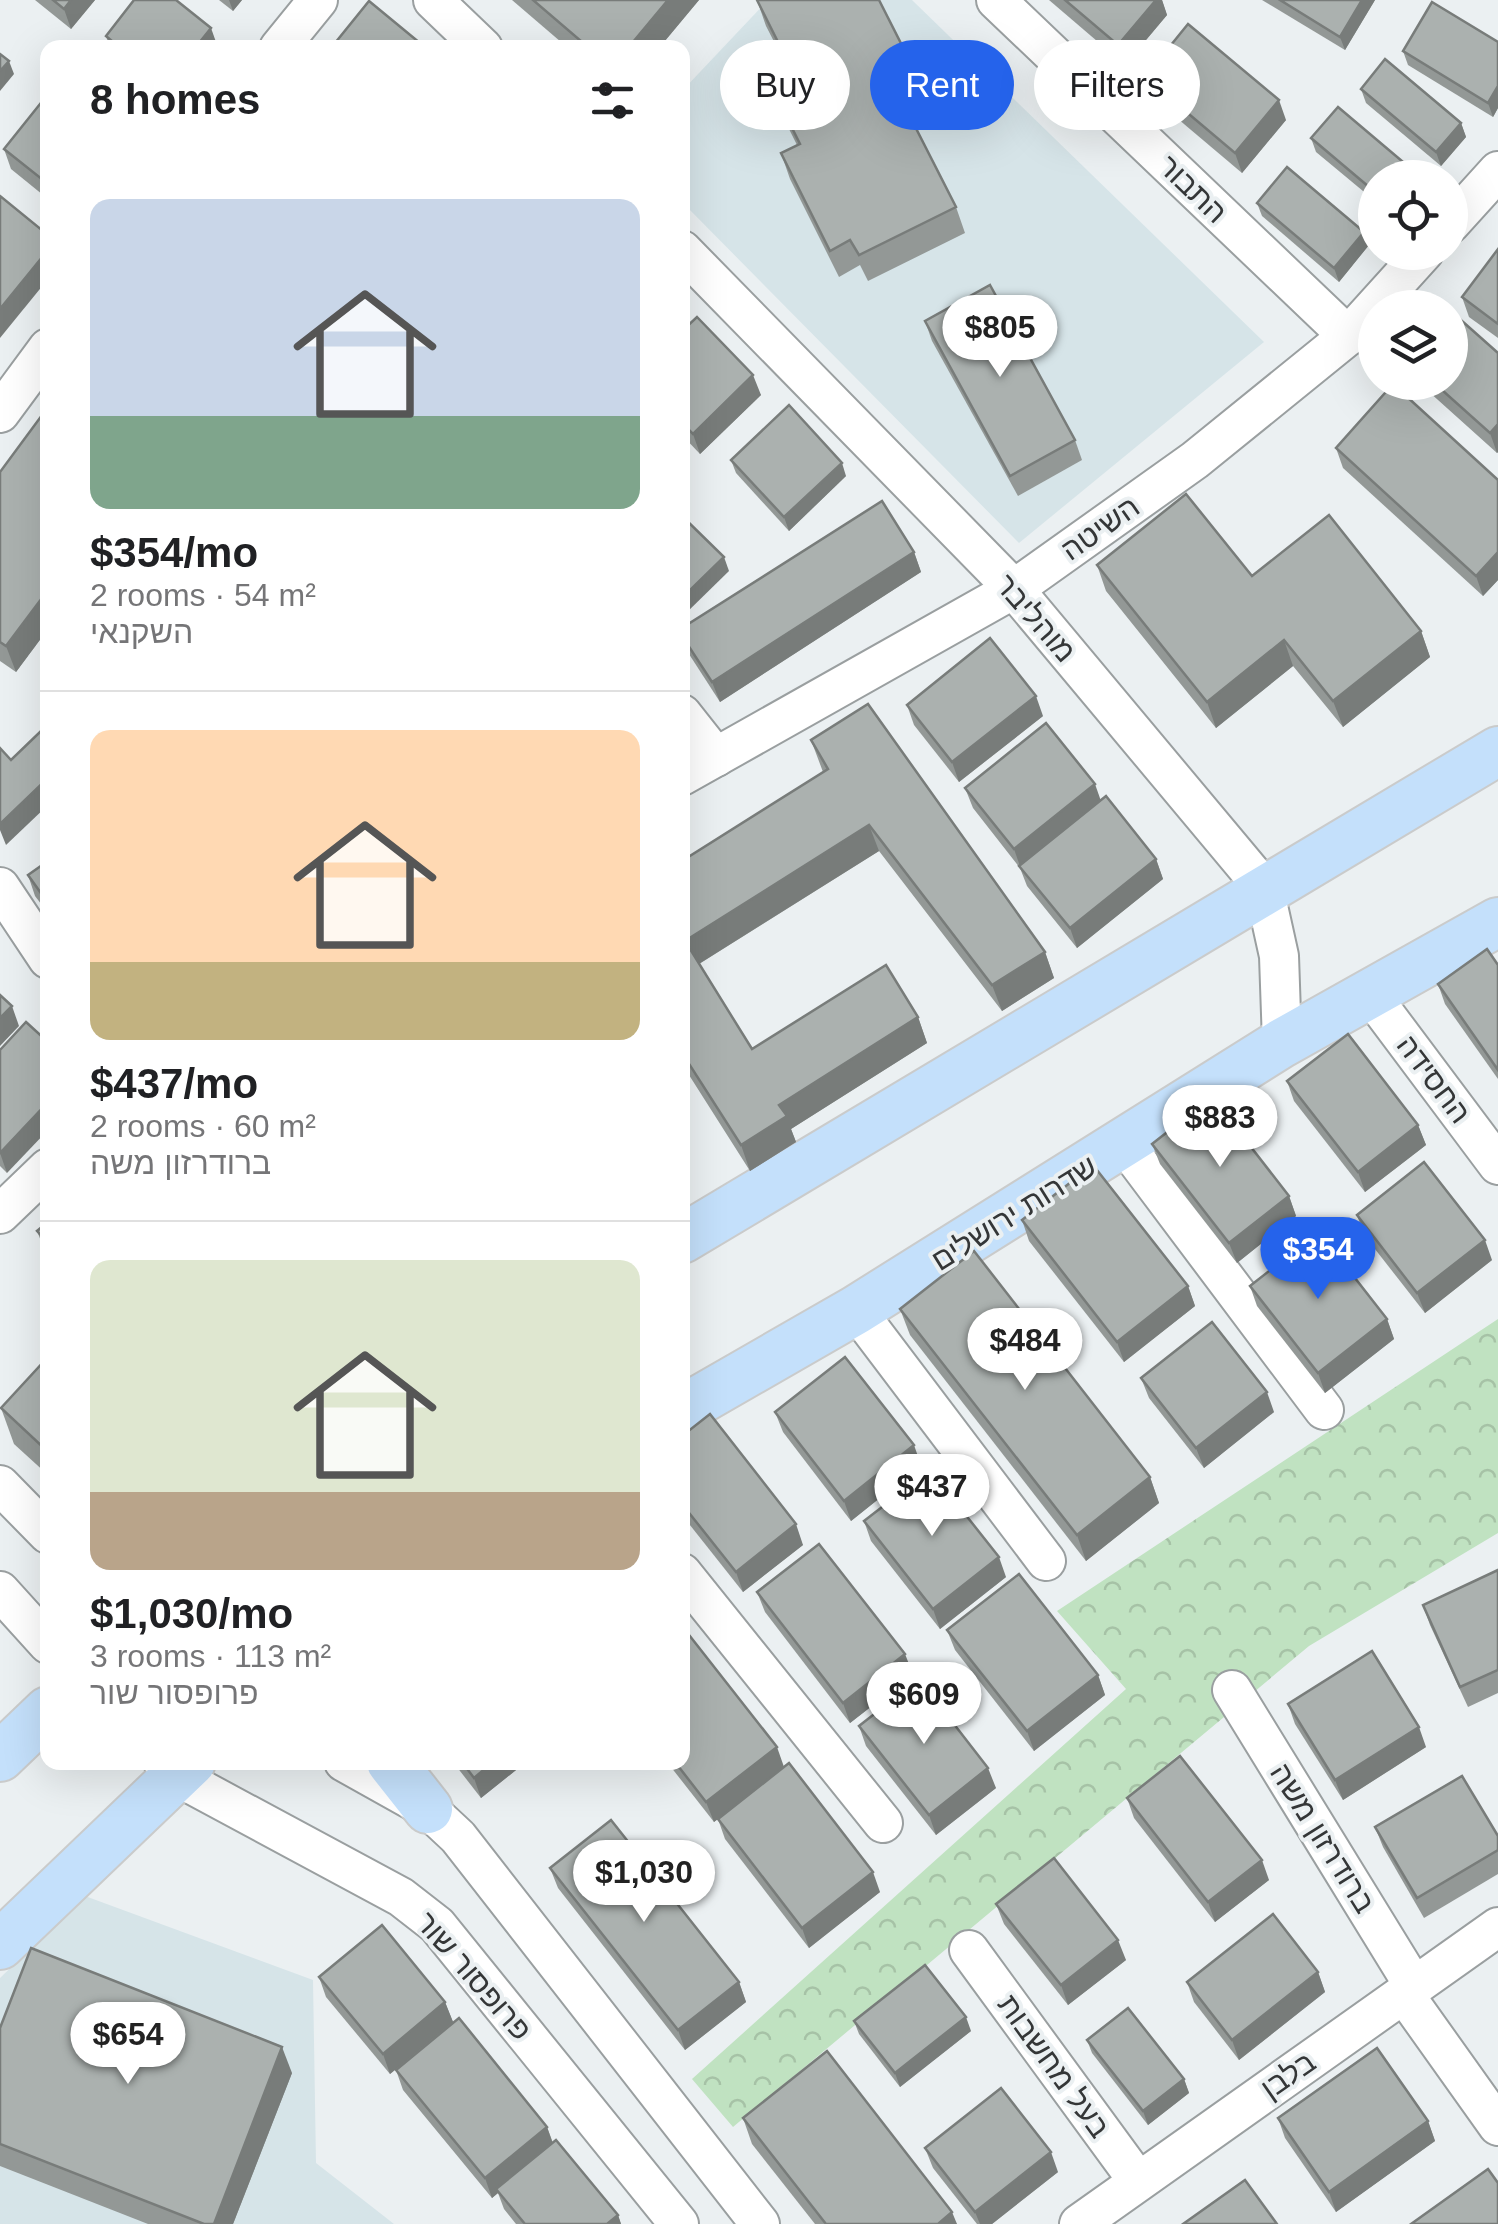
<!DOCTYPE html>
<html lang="en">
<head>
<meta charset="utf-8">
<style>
  :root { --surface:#fff; --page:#f2f2f2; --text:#202124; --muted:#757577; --line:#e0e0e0; --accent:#2563eb }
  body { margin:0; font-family:Arial,"Noto Sans Hebrew",sans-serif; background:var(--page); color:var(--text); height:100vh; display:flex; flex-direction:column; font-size:38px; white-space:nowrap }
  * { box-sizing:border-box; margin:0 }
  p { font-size:32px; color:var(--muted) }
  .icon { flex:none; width:55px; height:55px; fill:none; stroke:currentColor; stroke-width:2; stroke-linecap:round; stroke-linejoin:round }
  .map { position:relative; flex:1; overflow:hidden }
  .panel { position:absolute; left:40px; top:40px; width:650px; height:1730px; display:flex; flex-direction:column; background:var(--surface); border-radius:20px; box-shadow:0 10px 40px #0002 }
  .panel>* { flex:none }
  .banner { position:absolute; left:720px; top:40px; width:628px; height:90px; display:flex; gap:20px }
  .controls { position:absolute; left:1358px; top:160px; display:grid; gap:20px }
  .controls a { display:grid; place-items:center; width:110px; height:110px; border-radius:50%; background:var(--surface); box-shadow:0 10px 40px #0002; font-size:50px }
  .price { position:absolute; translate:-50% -85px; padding:0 22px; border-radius:35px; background:#fff; color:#222; font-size:32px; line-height:65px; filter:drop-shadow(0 2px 5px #0008) }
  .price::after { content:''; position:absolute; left:50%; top:60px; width:30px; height:22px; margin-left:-15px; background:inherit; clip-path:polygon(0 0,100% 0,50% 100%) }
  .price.active { background:var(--accent); color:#fff }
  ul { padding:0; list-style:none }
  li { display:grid; align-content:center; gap:20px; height:530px; padding:0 50px }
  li+li { border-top:2px solid var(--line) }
  li span { display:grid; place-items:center; height:310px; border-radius:20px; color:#555 }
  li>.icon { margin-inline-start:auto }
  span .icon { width:180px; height:180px; fill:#fffc; stroke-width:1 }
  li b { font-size:42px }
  h2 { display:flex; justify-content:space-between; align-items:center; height:120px; padding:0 50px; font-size:42px }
  .tag { padding:0 35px; border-radius:45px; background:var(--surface); box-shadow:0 10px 40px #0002; font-size:35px; line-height:90px }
  .tag.active { background:var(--accent); color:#fff }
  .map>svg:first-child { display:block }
  .built { fill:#d6e4e8 }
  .park { fill:url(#park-crowns) }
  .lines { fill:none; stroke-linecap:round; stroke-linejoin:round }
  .minor-casing { stroke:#9a9fa0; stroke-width:42 }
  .major-casing { stroke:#cacbcb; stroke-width:52 }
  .minor { stroke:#fff; stroke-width:38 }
  .major { stroke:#c4e0fb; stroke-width:48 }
  .wall { fill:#939896 }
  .shaded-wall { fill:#787c7a }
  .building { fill:#abb1af; stroke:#787c7a; stroke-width:2.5 }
  .labels { text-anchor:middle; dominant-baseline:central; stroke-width:8; stroke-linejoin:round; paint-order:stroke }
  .street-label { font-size:30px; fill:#343637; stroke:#ebf0f2 }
</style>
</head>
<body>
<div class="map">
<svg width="1498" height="2224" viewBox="0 0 1498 2224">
  <defs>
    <pattern id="park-crowns" width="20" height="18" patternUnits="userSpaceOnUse" patternTransform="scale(2.5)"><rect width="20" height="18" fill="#c0e2c1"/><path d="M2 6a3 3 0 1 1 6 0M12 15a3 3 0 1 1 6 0" fill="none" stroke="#a6c2a6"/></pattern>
  </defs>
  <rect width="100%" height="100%" fill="#ebf0f2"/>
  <g class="built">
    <polygon points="768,0 912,0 1264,342 1019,543 683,203 682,91"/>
    <polygon points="85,1896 313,1980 316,2163 394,2224 0,2224 0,1978"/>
  </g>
  <polygon class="park" points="1498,1319 1498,1533 1309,1646 733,2127 692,2079 1126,1689 1057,1611"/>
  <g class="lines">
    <g class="minor-casing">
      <g id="minor">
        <polyline points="433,0 483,48"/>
        <polyline points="996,0 1348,336"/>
        <polyline points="279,48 318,0"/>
        <polyline points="1450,224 1498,171"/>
        <polyline points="682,250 1014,589 1264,888 1279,956 1282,1043"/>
        <polyline points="0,413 48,348"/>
        <polyline points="682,714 716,757"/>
        <polyline points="682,776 1014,589 1195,460 1348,336 1424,252"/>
        <polyline points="0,887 48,959"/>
        <polyline points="1370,994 1498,1165"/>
        <polyline points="1125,1145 1324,1410"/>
        <polyline points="0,1214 48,1168"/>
        <polyline points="856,1310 1046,1561"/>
        <polyline points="0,1485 48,1534"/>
        <polyline points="682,1573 883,1823"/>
        <polyline points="0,1591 48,1644"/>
        <polyline points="1232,1690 1414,1986"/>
        <polyline points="163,1762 178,1777 401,1897 437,1925 679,2224"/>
        <polyline points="344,1762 428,1809 458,1837 760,2224"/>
        <polyline points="969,1950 1138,2181"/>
        <polyline points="1404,1994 1498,2126"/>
        <polyline points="1079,2224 1498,1927"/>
      </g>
    </g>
    <g class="major-casing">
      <g id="major">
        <polyline points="682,1239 1498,751"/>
        <polyline points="682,1410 856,1310 1282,1043 1498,922"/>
        <polyline points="0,1757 48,1711"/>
        <polyline points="391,1762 428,1809"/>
        <polyline points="0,1945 191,1762"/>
      </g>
    </g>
    <use href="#minor" class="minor"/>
    <use href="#major" class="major"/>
  </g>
  <g class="wall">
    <polygon points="35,0 95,0 71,29"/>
    <polygon points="219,0 242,0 233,11"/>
    <polygon points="512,0 699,0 659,48 568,48"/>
    <polygon points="757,0 919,79 929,105 909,115 956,207 965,233 868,281 860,265 839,277 790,179 781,153 797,145 774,99 765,74 785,63 766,26"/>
    <polygon points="1049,0 1162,0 1167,15 1125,65"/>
    <polygon points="1262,0 1375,0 1345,50"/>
    <polygon points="106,36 216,42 211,48 110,48"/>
    <polygon points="1498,42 1498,108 1493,117 1408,65 1403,51"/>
    <polygon points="1145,77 1286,120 1242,173 1152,97"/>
    <polygon points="1361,89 1461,123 1466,137 1441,166 1366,103"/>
    <polygon points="48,94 48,199 11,169 4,149"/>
    <polygon points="1311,138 1375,178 1375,201 1316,152"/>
    <polygon points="1257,203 1364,232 1369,245 1339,282 1262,216"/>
    <polygon points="1498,249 1498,338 1469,317 1462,297"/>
    <polygon points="925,321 1075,440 1082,460 1018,496 932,341"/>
    <polygon points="682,331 761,395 700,454 682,435"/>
    <polygon points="1498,353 1498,452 1497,453 1418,382 1450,382"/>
    <polygon points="48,407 48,629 16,672 0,661 0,472"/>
    <polygon points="1336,448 1498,480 1498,580 1483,596 1343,468"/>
    <polygon points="731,460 846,476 789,531 736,473"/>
    <polygon points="914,552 921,572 720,702 687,651 682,639 682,628"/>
    <polygon points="1097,565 1252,576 1421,631 1430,657 1343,727 1293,666 1216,728 1106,591"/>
    <polygon points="907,705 1043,716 959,782 914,725"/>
    <polygon points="811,740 1045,952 1054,978 1002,1011 879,851 699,964 752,1049 918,1017 927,1043 791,1129 796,1142 750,1171 682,1064 682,861 823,772"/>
    <polygon points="965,788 1101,801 1156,859 1163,879 1077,948 1027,886 1020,868 973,808"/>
    <polygon points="48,861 48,913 35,896 28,875"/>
    <polygon points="1498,965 1498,1079 1445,1004 1438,984"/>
    <polygon points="0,1050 7,1173 0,1166"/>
    <polygon points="1287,1081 1418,1125 1426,1145 1365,1192 1294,1101"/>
    <polygon points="1152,1144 1289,1196 1296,1216 1237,1263 1160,1164"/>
    <polygon points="1357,1215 1492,1260 1425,1313 1364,1235"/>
    <polygon points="1022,1220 1188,1286 1195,1306 1124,1362 1029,1241"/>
    <polygon points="48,1222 48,1254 45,1251 37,1231"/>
    <polygon points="1250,1286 1387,1319 1394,1339 1325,1393 1257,1306"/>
    <polygon points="900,1309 1150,1477 1159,1503 1086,1561 910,1335"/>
    <polygon points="48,1357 48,1475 14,1444 1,1408"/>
    <polygon points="1141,1378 1274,1412 1204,1468 1149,1398"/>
    <polygon points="775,1412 921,1465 851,1521 783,1432"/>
    <polygon points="682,1436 803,1545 743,1592 682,1515"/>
    <polygon points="864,1521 1006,1577 940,1629 871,1541"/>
    <polygon points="1498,1570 1498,1693 1468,1707 1430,1625 1423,1605"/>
    <polygon points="757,1592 913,1674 850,1723 765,1612"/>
    <polygon points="947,1630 1098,1675 1105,1695 1034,1751 955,1650"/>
    <polygon points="1288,1704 1426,1747 1343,1800 1295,1724"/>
    <polygon points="859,1726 996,1788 936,1835 866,1746"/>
    <polygon points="453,1762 526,1762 481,1798"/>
    <polygon points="667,1762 682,1762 784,1767 714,1822"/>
    <polygon points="1127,1798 1269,1880 1215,1922 1134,1818"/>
    <polygon points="718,1819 880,1892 809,1948 725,1839"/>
    <polygon points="1375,1827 1498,1836 1498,1874 1424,1918 1383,1847"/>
    <polygon points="550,1868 739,1982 746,2002 685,2050 558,1888"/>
    <polygon points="996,1904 1126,1960 1068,2005 1004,1924"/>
    <polygon points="1318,1972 1325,1992 1239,2060 1194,2002 1187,1982"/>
    <polygon points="319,1977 445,2002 453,2022 390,2074 326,1997"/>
    <polygon points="854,2021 971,2031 900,2087 859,2034"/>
    <polygon points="0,2028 292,2073 233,2224 148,2224 0,2166"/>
    <polygon points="1087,2040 1184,2079 1189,2093 1148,2125 1092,2053"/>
    <polygon points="396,2070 547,2127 553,2143 618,2215 621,2224 516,2224 504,2209 498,2193 492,2198 403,2090"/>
    <polygon points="743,2118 957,2224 815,2224 752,2144"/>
    <polygon points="1278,2118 1428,2121 1435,2141 1336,2212 1285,2138"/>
    <polygon points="925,2148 1058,2172 992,2224 977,2224 933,2168"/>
  </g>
  <g class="shaded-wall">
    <polygon points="71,0 95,0 71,29 64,9"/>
    <polygon points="229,0 242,0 233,11"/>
    <polygon points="668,0 699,0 659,48 628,48"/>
    <polygon points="1156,0 1162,0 1167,15 1125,65 1118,45"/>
    <polygon points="1362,0 1375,0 1345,50 1340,37"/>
    <polygon points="211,28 216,42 211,48 195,48"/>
    <polygon points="9,61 14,74 0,91 0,71"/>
    <polygon points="1498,86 1498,108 1493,117 1488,103"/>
    <polygon points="1279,100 1286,120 1242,173 1235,153"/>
    <polygon points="1461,123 1466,137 1441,166 1436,152"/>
    <polygon points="1364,232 1369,245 1339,282 1334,268"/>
    <polygon points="48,250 48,279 0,338 0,309"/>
    <polygon points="753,375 761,395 700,454 693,434"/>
    <polygon points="1498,424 1498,452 1497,453 1490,433"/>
    <polygon points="842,463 846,476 789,531 784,517"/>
    <polygon points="914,552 921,572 720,702 712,682"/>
    <polygon points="1498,552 1498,580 1483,596 1476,576"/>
    <polygon points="724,557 729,571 682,617 682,598"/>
    <polygon points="48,590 48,629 16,672 6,646"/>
    <polygon points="1421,631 1430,657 1343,727 1333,701"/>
    <polygon points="1284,640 1293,666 1216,728 1207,702"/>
    <polygon points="1036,696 1043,716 959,782 952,762"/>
    <polygon points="48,778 48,805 6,845 0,830 0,824"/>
    <polygon points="1095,784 1102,804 1021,869 1014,849"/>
    <polygon points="869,825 879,851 694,967 685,941"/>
    <polygon points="1156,859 1163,879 1077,948 1070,928"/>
    <polygon points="1045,952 1054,978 1002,1011 992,985"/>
    <polygon points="12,1006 19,1026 0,1046 0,1018"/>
    <polygon points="918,1017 927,1043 791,1129 796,1142 750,1171 741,1145 779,1105"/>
    <polygon points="48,1102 48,1130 7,1173 0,1153"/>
    <polygon points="1418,1125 1426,1145 1365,1192 1358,1172"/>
    <polygon points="1289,1196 1296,1216 1237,1263 1229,1243"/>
    <polygon points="1485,1240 1492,1260 1425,1313 1417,1293"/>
    <polygon points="1188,1286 1195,1306 1124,1362 1117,1342"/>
    <polygon points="1387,1319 1394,1339 1325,1393 1318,1373"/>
    <polygon points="1267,1392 1274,1412 1204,1468 1196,1448"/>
    <polygon points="914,1445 921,1465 851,1521 844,1501"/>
    <polygon points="1150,1477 1159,1503 1086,1561 1077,1535"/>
    <polygon points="796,1524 803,1545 743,1592 736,1572"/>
    <polygon points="999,1557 1006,1577 940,1629 933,1609"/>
    <polygon points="905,1654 913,1674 850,1723 843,1703"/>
    <polygon points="1098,1675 1105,1695 1034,1751 1027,1731"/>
    <polygon points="1419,1727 1426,1747 1343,1800 1335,1780"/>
    <polygon points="777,1747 784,1767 714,1822 706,1802"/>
    <polygon points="493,1762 526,1762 481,1798 474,1778"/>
    <polygon points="988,1768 996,1788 936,1835 929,1815"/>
    <polygon points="1262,1860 1269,1880 1215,1922 1208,1902"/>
    <polygon points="873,1872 880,1892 809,1948 802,1928"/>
    <polygon points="1118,1940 1126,1960 1068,2005 1061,1985"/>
    <polygon points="1318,1972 1325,1992 1239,2060 1232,2040"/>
    <polygon points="739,1982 746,2002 685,2050 678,2030"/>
    <polygon points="445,2002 453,2022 390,2074 383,2054"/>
    <polygon points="966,2017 971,2031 900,2087 895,2073"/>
    <polygon points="282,2047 292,2073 233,2224 214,2224"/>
    <polygon points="1184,2079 1189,2093 1148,2125 1143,2111"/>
    <polygon points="1428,2121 1435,2141 1336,2212 1329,2192"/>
    <polygon points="547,2127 554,2147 496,2189 498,2193 492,2198 485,2178"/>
    <polygon points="1051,2152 1058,2172 992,2224 980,2224 975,2212"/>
    <polygon points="952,2212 957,2224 938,2224"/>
    <polygon points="618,2215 621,2224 607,2224"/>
  </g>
  <g class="building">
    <polygon points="53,0 71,0 64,9"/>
    <polygon points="134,0 176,0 211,28 195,48 120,48 106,36"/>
    <polygon points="533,0 668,0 628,48 589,48"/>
    <polygon points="757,0 879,0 919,79 897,91 956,207 859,255 850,240 830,251 781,153 800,144 765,74 788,62"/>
    <polygon points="1065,0 1156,0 1118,45"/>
    <polygon points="1280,0 1362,0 1340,37"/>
    <polygon points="369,1 426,48 331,48"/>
    <polygon points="1432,2 1498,42 1498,86 1488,103 1403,51"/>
    <polygon points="1188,24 1279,100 1235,153 1145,77"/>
    <polygon points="0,54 9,61 0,71"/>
    <polygon points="1385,59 1461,123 1436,152 1361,89"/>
    <polygon points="48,94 48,184 4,149"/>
    <polygon points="1338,107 1422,178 1375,178 1375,192 1311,138"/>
    <polygon points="1287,167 1364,232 1334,268 1257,203"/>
    <polygon points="0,196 48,235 48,250 0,309"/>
    <polygon points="1498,249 1498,324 1462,297"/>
    <polygon points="990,285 1075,440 1010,476 925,321"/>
    <polygon points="1453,313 1498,353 1498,424 1490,433 1433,382 1450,382 1450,317"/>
    <polygon points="697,317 753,375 693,434 682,423 682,331"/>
    <polygon points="1393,384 1498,480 1498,552 1476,576 1336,448"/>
    <polygon points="789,405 842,463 784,517 731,460"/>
    <polygon points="48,407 48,590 6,646 0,642 0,472"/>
    <polygon points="1186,494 1252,576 1329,515 1421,631 1333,701 1284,640 1207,702 1097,565"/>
    <polygon points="882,501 914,552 712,682 682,636 682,628"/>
    <polygon points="682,516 724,557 682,598"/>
    <polygon points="990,638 1036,696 952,762 907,705"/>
    <polygon points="868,704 1045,952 992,985 869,825 685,941 752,1049 886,965 918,1017 779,1105 787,1116 741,1145 682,1053 682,861 828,769 811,740"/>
    <polygon points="1046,723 1095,784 1014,849 965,788"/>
    <polygon points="40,732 48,739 48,778 0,824 0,748 11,760"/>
    <polygon points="1106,796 1156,859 1070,928 1019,866"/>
    <polygon points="48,861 48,903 28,875"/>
    <polygon points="1487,949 1498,965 1498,1070 1438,984"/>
    <polygon points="0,995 12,1006 0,1018"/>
    <polygon points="26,1022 48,1042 48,1102 0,1153 0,1050"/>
    <polygon points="1348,1034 1418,1125 1358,1172 1287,1081"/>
    <polygon points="1212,1097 1289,1196 1229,1243 1152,1144"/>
    <polygon points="1424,1162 1485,1240 1417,1293 1357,1215"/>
    <polygon points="1093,1165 1188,1286 1117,1342 1022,1220"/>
    <polygon points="48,1222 48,1243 37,1231"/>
    <polygon points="1319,1232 1387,1319 1318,1373 1250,1286"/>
    <polygon points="974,1251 1150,1477 1077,1535 900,1309"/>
    <polygon points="1212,1322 1267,1392 1196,1448 1141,1378"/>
    <polygon points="48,1357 48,1448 46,1450 1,1408"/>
    <polygon points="845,1357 914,1445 844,1501 775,1412"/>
    <polygon points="710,1414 796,1524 736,1572 682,1504 682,1436"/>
    <polygon points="930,1470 999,1557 933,1609 864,1521"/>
    <polygon points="819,1544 905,1654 843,1703 757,1592"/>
    <polygon points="1498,1570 1498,1670 1460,1687 1423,1605"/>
    <polygon points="1019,1574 1098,1675 1027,1731 947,1630"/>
    <polygon points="682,1626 777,1747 706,1802 675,1762 682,1762"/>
    <polygon points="1372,1651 1419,1727 1335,1780 1288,1704"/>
    <polygon points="919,1679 988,1768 929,1815 859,1726"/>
    <polygon points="1180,1756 1262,1860 1208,1902 1127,1798"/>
    <polygon points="462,1762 493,1762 474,1778"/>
    <polygon points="789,1763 873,1872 802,1928 718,1819"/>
    <polygon points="1462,1776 1498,1836 1498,1850 1417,1898 1375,1827"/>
    <polygon points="611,1820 739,1982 678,2030 550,1868"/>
    <polygon points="1054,1858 1118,1940 1061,1985 996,1904"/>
    <polygon points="1273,1914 1318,1972 1232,2040 1187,1982"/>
    <polygon points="382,1925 445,2002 383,2054 319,1977"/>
    <polygon points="31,1948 282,2047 214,2224 204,2224 0,2144 0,2028"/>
    <polygon points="925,1965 966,2017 895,2073 854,2021"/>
    <polygon points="1128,2008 1184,2079 1143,2111 1087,2040"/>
    <polygon points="459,2018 547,2127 485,2178 396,2070"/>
    <polygon points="1377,2048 1428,2121 1329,2192 1278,2118"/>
    <polygon points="827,2051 952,2212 938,2224 826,2224 743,2118"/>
    <polygon points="1001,2088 1051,2152 975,2212 925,2148"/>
    <polygon points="556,2140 618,2215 607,2224 525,2224 496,2189"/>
    <polygon points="1488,2169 1498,2183 1498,2224 1411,2224"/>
    <polygon points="1245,2180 1277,2224 1183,2224"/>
  </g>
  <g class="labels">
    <g class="street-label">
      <text transform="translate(1193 189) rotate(44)">התבור</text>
      <text transform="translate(1100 528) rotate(-35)">השיטה</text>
      <text transform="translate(1036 618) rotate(49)">מוהליבר</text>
      <text transform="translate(1434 1079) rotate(53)">החסידה</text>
      <text transform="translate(1014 1213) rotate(-32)">שדרות ירושלים</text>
      <text transform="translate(1323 1838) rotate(58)">ברודרזון משה</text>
      <text transform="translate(474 1976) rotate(49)">פרופסור שור</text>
      <text transform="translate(1054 2066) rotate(54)">בעל מחשבות</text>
      <text transform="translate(1288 2075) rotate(-35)">בלבן</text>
    </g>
  </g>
</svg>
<div class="controls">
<a><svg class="icon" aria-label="locate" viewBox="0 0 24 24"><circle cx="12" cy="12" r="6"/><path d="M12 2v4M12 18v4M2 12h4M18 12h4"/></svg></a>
<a><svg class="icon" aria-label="layers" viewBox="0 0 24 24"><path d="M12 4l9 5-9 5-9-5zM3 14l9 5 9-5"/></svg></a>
</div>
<b class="price" style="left:1000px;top:380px">$805</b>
<b class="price" style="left:1220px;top:1170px">$883</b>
<b class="price active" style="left:1318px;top:1302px">$354</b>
<b class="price" style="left:1025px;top:1393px">$484</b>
<b class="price" style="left:932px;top:1539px">$437</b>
<b class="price" style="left:924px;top:1747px">$609</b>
<b class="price" style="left:644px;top:1925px">$1,030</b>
<b class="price" style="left:128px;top:2087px">$654</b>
<div class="banner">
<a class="tag">Buy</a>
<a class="tag active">Rent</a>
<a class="tag">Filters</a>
</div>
<section class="panel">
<h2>8 homes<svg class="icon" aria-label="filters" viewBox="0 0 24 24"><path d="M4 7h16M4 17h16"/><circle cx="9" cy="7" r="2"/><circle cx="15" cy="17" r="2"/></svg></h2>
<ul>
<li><span style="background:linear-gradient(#c9d6e8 70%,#7fa58c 0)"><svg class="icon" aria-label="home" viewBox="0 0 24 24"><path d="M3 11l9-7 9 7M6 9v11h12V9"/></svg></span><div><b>$354/mo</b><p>2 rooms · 54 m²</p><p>השקנאי</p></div></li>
<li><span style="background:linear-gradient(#ffd9b3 75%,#c2b280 0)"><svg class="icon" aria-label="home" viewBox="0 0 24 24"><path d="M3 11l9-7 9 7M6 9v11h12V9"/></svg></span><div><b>$437/mo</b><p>2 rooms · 60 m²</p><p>ברודרזון משה</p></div></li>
<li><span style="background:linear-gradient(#dfe7d0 75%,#b9a48a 0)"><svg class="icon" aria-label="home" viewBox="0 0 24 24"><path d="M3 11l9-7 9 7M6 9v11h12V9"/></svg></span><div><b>$1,030/mo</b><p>3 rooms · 113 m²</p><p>פרופסור שור</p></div></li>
</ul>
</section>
</div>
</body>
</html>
